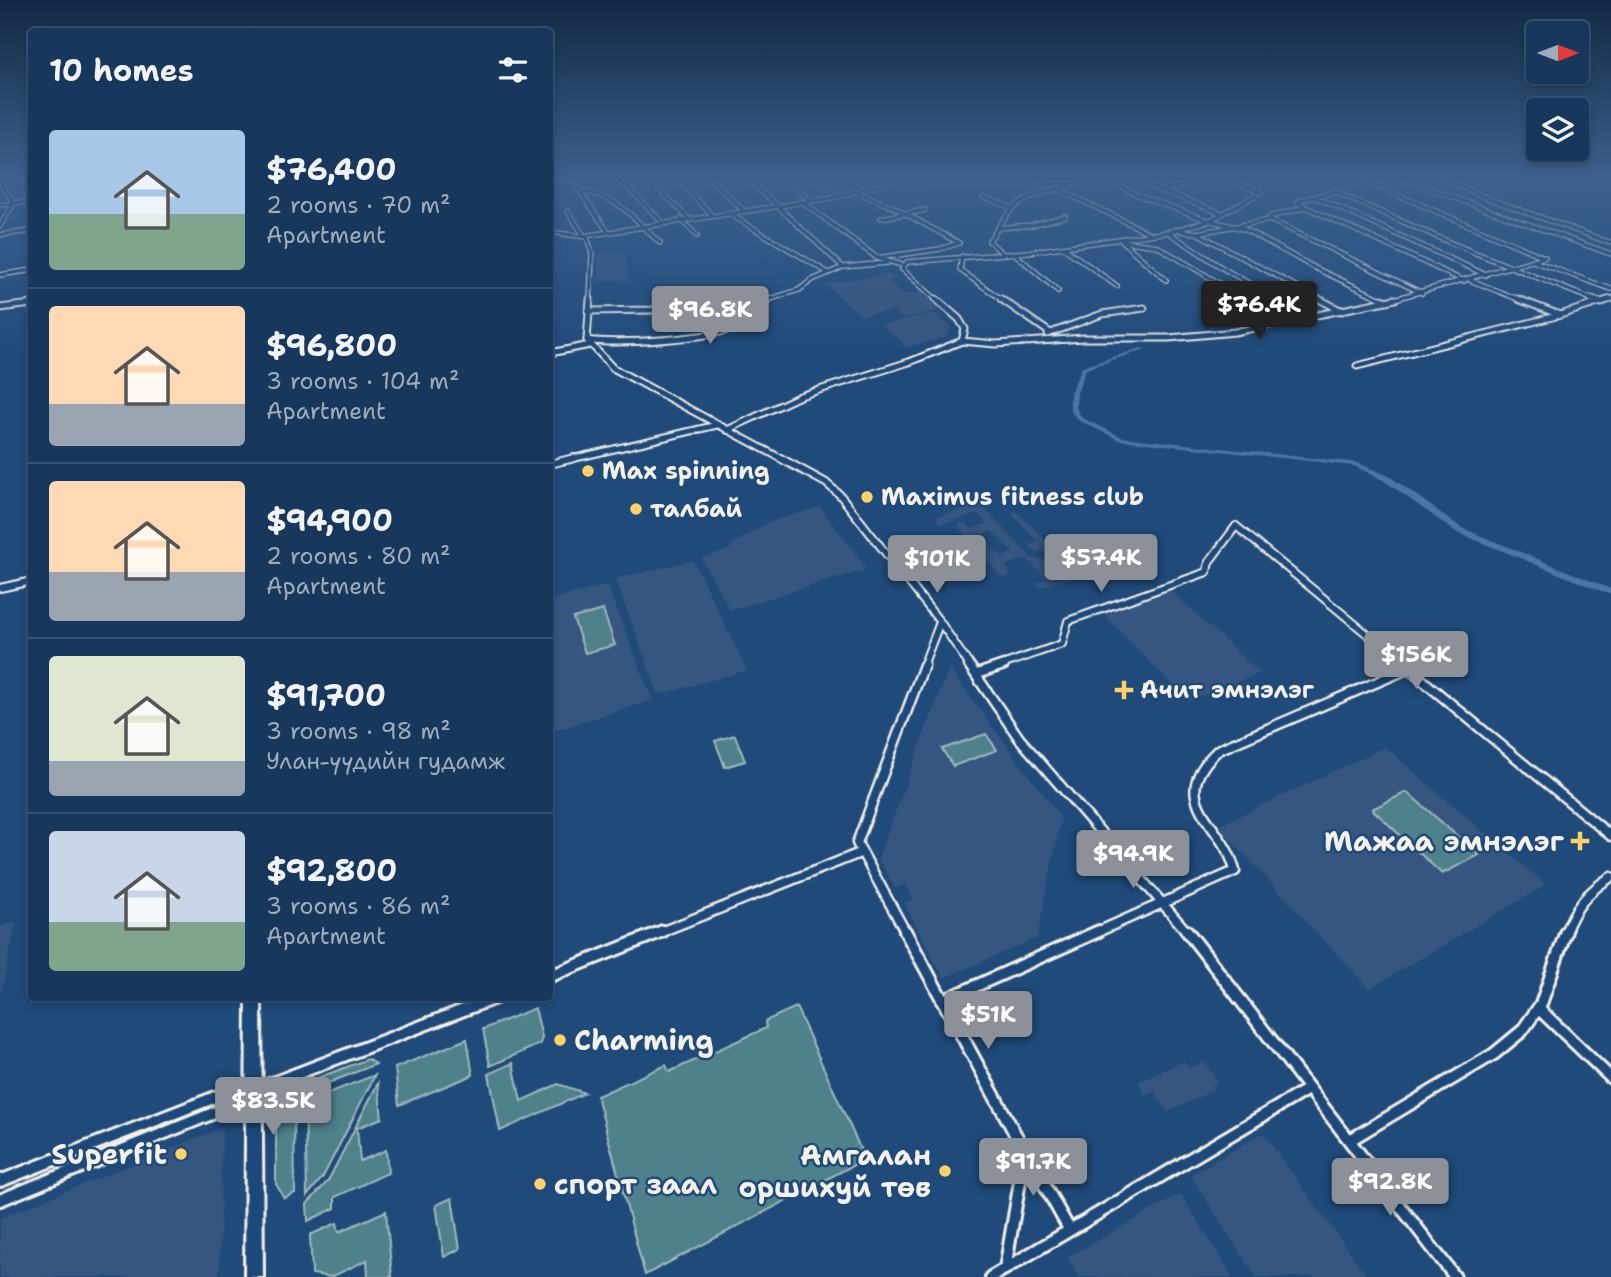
<!DOCTYPE html>
<html lang="en">
<head>
<meta charset="utf-8">
<style>
  :root { --surface:#17385c; --page:#244365; --text:#f1f3f6; --muted:#9eacbb; --line:#365272; --accent:#8c9099 }
  body { margin:0; font-family:"Shantell Sans",sans-serif; background:var(--page); color:var(--text); height:100vh; display:flex; flex-direction:column; font-size:26px; white-space:nowrap }
  * { box-sizing:border-box; margin:0 }
  p { font-size:23px; color:var(--muted) }
  .icon { flex:none; width:38px; height:38px; fill:none; stroke:currentColor; stroke-width:2; stroke-linecap:round; stroke-linejoin:round }
  .map { position:relative; flex:1; overflow:hidden }
  .sheet { position:absolute; left:28px; top:28px; width:525px; height:973px; display:flex; flex-direction:column; background:var(--surface); border-radius:7px; box-shadow:0 4px 10px #0003,0 0 0 2px var(--line) }
  .sheet>* { flex:none }
  .needle { width:46px; rotate:90deg }
  .controls { position:absolute; left:1526px; top:21px; display:grid; gap:14px }
  .controls a { display:grid; place-items:center; width:63px; height:63px; border-radius:7px; background:var(--surface); box-shadow:0 4px 10px #0003,0 0 0 2px var(--line); font-size:35px }
  .price { position:absolute; translate:-50% -60px; padding:0 16px; border-radius:7px; background:var(--accent); color:#fff; font-size:23px; line-height:46px; filter:drop-shadow(0 2px 4px #0008) }
  .price::after { content:''; position:absolute; left:50%; top:42px; width:21px; height:16px; margin-left:-10px; background:inherit; clip-path:polygon(0 0,100% 0,50% 100%) }
  .price.current { background:#222; color:#fff }
  ul { padding:0; list-style:none }
  li { display:flex; align-items:center; gap:21px; height:175px; padding:0 21px }
  li+li { border-top:2px solid var(--line) }
  li span { display:grid; place-items:center; flex:none; width:196px; height:140px; border-radius:7px; color:#555 }
  li>.icon { margin-inline-start:auto }
  span .icon { width:84px; height:84px; fill:#fffc; stroke-width:1 }
  li b { font-size:30px }
  h2 { display:flex; justify-content:space-between; align-items:center; height:84px; padding:0 21px; font-size:30px }
  .map>svg:first-child { display:block }
  .built { fill:#365780 }
  .green { fill:#50818b; stroke:#a2b9ba; stroke-width:2 }
  .lines { fill:none; stroke-linecap:round; stroke-linejoin:round }
  .canal { fill:#4a76a5; fill-rule:evenodd }
  .minor-far4-casing { stroke:#f4f1e8; stroke-width:6 }
  .minor-far3-casing { stroke:#f4f1e8; stroke-width:9 }
  .minor-far2-casing { stroke:#f4f1e8; stroke-width:10 }
  .minor-far1-casing { stroke:#f4f1e8; stroke-width:13 }
  .minor-casing { stroke:#f4f1e8; stroke-width:16 }
  .secondary-casing { stroke:#f4f1e8; stroke-width:6 }
  .minor-far4 { stroke:#1f4a7a; stroke-width:3.5 }
  .minor-far3 { stroke:#1f4a7a; stroke-width:5 }
  .minor-far2 { stroke:#1f4a7a; stroke-width:6 }
  .minor-far1 { stroke:#1f4a7a; stroke-width:8 }
  .minor { stroke:#1f4a7a; stroke-width:10 }
  .secondary { fill:#1f4a7a; fill-rule:evenodd }
  .poi-dot { fill:#ffd166; stroke:#1f4a7a; stroke-width:2.5 }
  .labels { text-anchor:middle; dominant-baseline:central; stroke-width:5; stroke-linejoin:round; paint-order:stroke }
  .poi-label { font-size:24px; font-weight:bold; fill:#f4f1e8; stroke:#1f4a7a; text-anchor:start }
  .near-poi-label { font-size:28px; font-weight:bold; fill:#f4f1e8; stroke:#1f4a7a; text-anchor:end }
</style>
</head>
<body>
<div class="map">
<svg width="1611" height="1277" viewBox="0 0 1611 1277">
  <rect width="100%" height="100%" fill="#1f4a7a"/>
  <filter id="ink" filterUnits="userSpaceOnUse"><feTurbulence type="fractalNoise" baseFrequency=".0143" numOctaves="2"/><feDisplacementMap in="SourceGraphic" scale="14" xChannelSelector="R" yChannelSelector="G"/><feConvolveMatrix kernelMatrix="1 2 1 2 8 2 1 2 1" color-interpolation-filters="sRGB"/></filter>
  <g filter="url(#ink)">
    <g class="built">
      <polygon points="625,251 629,279 600,282 597,254"/>
      <polygon points="888,274 894,279 888,281 904,295 922,292 942,310 902,318 893,310 861,316 826,284"/>
      <polygon points="933,313 951,327 946,338 907,347 881,325"/>
      <polygon points="980,504 1033,559 1043,559 1059,578 1071,574 1048,550 1037,553 1029,545 1038,542 1010,513 1016,511 1081,576 1040,587 1036,583 1046,579 1027,559 1006,565 1011,576 1003,578 971,543 986,541 1002,557 1013,553 992,531 968,538 957,525 965,523 971,529 987,524 978,514 941,524 935,517"/>
      <polygon points="820,507 867,569 730,610 701,558 729,550 733,544 769,522"/>
      <polygon points="693,560 747,670 659,695 615,579"/>
      <polygon points="607,585 653,700 550,732 550,600"/>
      <polygon points="1170,590 1260,673 1188,701 1102,612"/>
      <polygon points="949,668 1061,818 1037,938 944,978 904,903 914,899 906,884 895,889 878,858"/>
      <polygon points="1385,747 1546,885 1369,989 1218,826"/>
      <polygon points="16,922 0,998 0,927"/>
      <polygon points="1184,1061 1189,1068 1204,1061 1218,1082 1211,1086 1214,1090 1168,1112 1155,1092 1146,1095 1138,1082"/>
      <polygon points="222,1128 219,1277 0,1277 0,1218"/>
      <polygon points="1263,1133 1368,1277 1256,1277 1190,1175"/>
      <polygon points="1181,1194 1233,1277 1078,1277 1068,1257"/>
    </g>
    <g class="green">
      <polygon points="603,610 615,645 585,653 573,618"/>
      <polygon points="986,734 997,750 953,766 942,749"/>
      <polygon points="735,735 745,761 725,767 715,741"/>
      <polygon points="1407,792 1479,855 1442,874 1372,809"/>
      <polygon points="796,1007 865,1159 645,1275 597,1096 666,1065 669,1072 766,1028 765,1021"/>
      <polygon points="535,1008 542,1037 540,1044 490,1066 483,1029"/>
      <polygon points="467,1039 473,1075 399,1105 395,1068"/>
      <polygon points="368,1059 376,1064 306,1092 317,1078"/>
      <polygon points="513,1063 521,1101 558,1084 585,1093 500,1131 489,1074"/>
      <polygon points="375,1075 323,1177 307,1196 305,1102"/>
      <polygon points="378,1083 382,1118 357,1128 360,1161 386,1150 388,1173 335,1197 335,1208 308,1221 307,1204 328,1181"/>
      <polygon points="294,1111 295,1193 284,1198 276,1184 276,1118"/>
      <polygon points="452,1198 460,1249 444,1257 436,1205"/>
      <polygon points="386,1211 392,1277 368,1277 367,1260 331,1277 312,1274 310,1235 337,1223 339,1232"/>
    </g>
    <g class="lines">
      <polygon class="canal" points="1141,348 1146,349 1086,369 1077,393 1076,407 1079,413 1082,418 1122,437 1358,463 1389,476 1462,528 1611,589 1611,595 1456,532 1383,480 1354,466 1119,440 1078,420 1072,413 1070,407 1070,393 1082,367"/>
      <g class="minor-far4-casing">
        <g id="minor-far4">
          <polyline points="569,176 607,230"/>
          <polyline points="611,176 629,188 662,222"/>
          <polyline points="646,176 688,218"/>
          <polyline points="674,176 712,215"/>
          <polyline points="707,176 743,210"/>
          <polyline points="745,176 843,267 887,263"/>
          <polyline points="782,176 810,200"/>
          <polyline points="815,176 838,197"/>
          <polyline points="854,176 867,186"/>
          <polyline points="930,176 937,184 960,187 1072,183"/>
          <polyline points="1100,176 1138,195 1204,219 1244,229 1315,268 1386,301"/>
          <polyline points="1123,176 1221,213"/>
          <polyline points="1220,176 1261,192"/>
          <polyline points="1261,176 1278,182 1287,176"/>
          <polyline points="1437,176 1487,198 1611,243"/>
          <polyline points="1397,177 1611,254"/>
          <polyline points="0,182 14,203 0,226"/>
          <polyline points="1369,183 1544,257"/>
          <polyline points="1060,190 1151,234"/>
          <polyline points="1160,190 1192,184"/>
          <path d="M580,192C615,192 636,221 660,243"/>
          <polyline points="1335,192 1451,243 1596,301"/>
          <polyline points="859,193 893,207 959,243 940,249 877,258"/>
          <polyline points="983,197 1013,208"/>
          <polyline points="1315,197 1486,275"/>
          <polyline points="801,201 877,258 902,265"/>
          <polyline points="0,205 32,201"/>
          <polyline points="1306,207 1464,281"/>
          <polyline points="568,211 584,236 838,197 907,176"/>
          <polyline points="728,213 827,272"/>
          <polyline points="881,218 925,210"/>
          <polyline points="681,219 697,236"/>
          <polyline points="1270,220 1422,293"/>
          <polyline points="998,228 1032,225 1065,216"/>
          <polyline points="1181,231 1197,233 1323,301"/>
          <polyline points="550,232 587,237 592,254 590,301"/>
          <polyline points="1168,232 1224,269 1280,301"/>
          <polyline points="1197,233 1270,220 1269,217 1306,207 1298,202 1301,200 1335,192 1335,189 1402,176"/>
          <polyline points="0,235 32,231"/>
          <polyline points="1122,241 1157,246 1249,301"/>
          <polyline points="1125,244 1166,280"/>
          <polyline points="1064,248 1117,286"/>
          <path d="M1003,254L989,241C996,231 1003,218 1012,209C1030,192 1078,183 1102,180"/>
          <polyline points="1015,254 1058,291"/>
          <polyline points="962,256 960,270 1004,301"/>
          <polyline points="1533,261 1611,289"/>
          <polyline points="0,275 32,270"/>
          <polyline points="1470,280 1523,301"/>
          <polyline points="699,301 740,292"/>
          <polyline points="764,301 799,290 812,280 843,267"/>
          <polyline points="938,301 902,269 907,262 1028,252 1168,232 1209,221 1261,192"/>
          <polyline points="1387,301 1545,257"/>
          <polyline points="1606,301 1611,299"/>
        </g>
      </g>
      <g class="minor-far3-casing">
        <g id="minor-far3">
          <polyline points="590,299 587,340 613,368 784,460"/>
          <polyline points="1001,299 1049,332"/>
          <polyline points="1246,299 1285,322"/>
          <polyline points="1277,299 1310,317"/>
          <polyline points="1319,299 1342,311"/>
          <polyline points="1382,299 1387,301"/>
          <polyline points="1518,299 1560,315"/>
          <polyline points="1591,299 1602,303"/>
          <polyline points="0,308 32,304"/>
          <polyline points="588,311 653,310 707,299"/>
          <polyline points="735,330 762,324 759,304"/>
          <polyline points="1048,334 1102,314 1144,308"/>
          <path d="M587,340C613,345 715,339 737,326C749,319 756,304 769,299"/>
          <polyline points="962,341 996,344 1084,338 1169,338 1235,332 1395,299"/>
          <polyline points="550,353 590,345"/>
          <polyline points="1357,366 1560,315 1611,299"/>
          <polyline points="727,430 800,396 909,362 962,341 965,329 959,319 936,299"/>
          <polyline points="567,460 717,425"/>
        </g>
      </g>
      <g class="minor-far2-casing">
        <g id="minor-far2">
          <polyline points="780,458 826,483 840,495 940,622 923,666"/>
          <polyline points="550,464 574,458"/>
          <polyline points="0,588 32,581"/>
          <polyline points="940,622 970,666"/>
          <polyline points="999,666 1062,644 1068,621 1207,572 1209,562 1236,526 1406,666"/>
        </g>
      </g>
      <g class="minor-far1-casing">
        <g id="minor-far1">
          <polyline points="969,665 1019,738 1188,933"/>
          <polyline points="1404,665 1611,836"/>
          <polyline points="977,674 1004,665"/>
          <polyline points="658,933 860,853"/>
          <polyline points="906,933 857,843 924,665"/>
          <path d="M1095,933L1235,871C1224,822 1163,802 1218,750L1410,668"/>
          <path d="M1565,933C1575,907 1588,891 1611,877"/>
        </g>
      </g>
      <g class="minor-casing">
        <g id="minor">
          <polyline points="905,931 1025,1152 1005,1269"/>
          <polyline points="1187,931 1455,1277"/>
          <polyline points="550,976 663,931"/>
          <polyline points="942,1001 1099,931"/>
          <polyline points="1539,1009 1611,1078"/>
          <polyline points="1350,1140 1494,1054 1522,1031 1541,1004 1566,931"/>
          <polyline points="1026,1152 1069,1229"/>
          <polyline points="0,1181 231,1091 253,1090"/>
          <polyline points="0,1200 231,1106 254,1090 495,998"/>
          <polyline points="991,1277 1308,1089"/>
        </g>
      </g>
      <g class="secondary-casing">
        <polygon id="secondary" points="247,998 261,998 263,1277 245,1277"/>
      </g>
      <use href="#minor-far4" class="minor-far4"/>
      <use href="#minor-far3" class="minor-far3"/>
      <use href="#minor-far2" class="minor-far2"/>
      <use href="#minor-far1" class="minor-far1"/>
      <use href="#minor" class="minor"/>
      <use href="#secondary" class="secondary"/>
    </g>
  </g>
  <linearGradient id="sky" x2="0" y2="1"><stop stop-color="#112943"/><stop offset="0.5" stop-color="#3c608d"/><stop offset="1" stop-color="#3c608d" stop-opacity="0"/></linearGradient>
  <rect width="1611" height="355" fill="url(#sky)"/>
  <g class="poi-dot">
    <circle cx="588" cy="471" r="7"/>
    <circle cx="867" cy="497" r="7"/>
    <circle cx="636" cy="509" r="7"/>
    <path d="M1120.5 679.5h7v7h7v7h-7v7h-7v-7h-7v-7h7z"/>
    <path d="M1576.5 830.5h7v7h7v7h-7v7h-7v-7h-7v-7h7z"/>
    <circle cx="560" cy="1040" r="7"/>
    <circle cx="181" cy="1154" r="7"/>
    <circle cx="945" cy="1171" r="7"/>
    <circle cx="540" cy="1184" r="7"/>
  </g>
  <g class="labels">
    <g class="poi-label">
      <text x="602" y="471">Max spinning</text>
      <text x="881" y="497">Maximus fitness club</text>
      <text x="650" y="509">талбай</text>
      <text x="1140" y="690">Ачит эмнэлэг</text>
    </g>
    <g class="near-poi-label">
      <text x="1564" y="841">Maжаа эмнэлэг</text>
      <text x="574" y="1040" text-anchor="start">Charming</text>
      <text x="167" y="1154">Superfit</text>
      <text x="931" y="1155">Амгалан<tspan x="931" dy="32">оршихуй төв</tspan></text>
      <text x="554" y="1184" text-anchor="start">спорт заал</text>
    </g>
  </g>
</svg>
<div class="controls">
<a><svg class="needle" viewBox="-14 -14 28 28"><path d="M0-13l5 13h-10z" fill="#e53935"/><path d="M0 13l5-13h-10z" fill="#9eacbb"/></svg></a>
<a><svg class="icon" aria-label="layers" viewBox="0 0 24 24"><path d="M12 4l9 5-9 5-9-5zM3 14l9 5 9-5"/></svg></a>
</div>
<b class="price current" style="left:1259px;top:341px">$76.4K</b>
<b class="price" style="left:710px;top:346px">$96.8K</b>
<b class="price" style="left:1101px;top:594px">$57.4K</b>
<b class="price" style="left:937px;top:595px">$101K</b>
<b class="price" style="left:1416px;top:691px">$156K</b>
<b class="price" style="left:1133px;top:890px">$94.9K</b>
<b class="price" style="left:988px;top:1051px">$51K</b>
<b class="price" style="left:273px;top:1137px">$83.5K</b>
<b class="price" style="left:1033px;top:1198px">$91.7K</b>
<b class="price" style="left:1390px;top:1218px">$92.8K</b>
<section class="sheet">
<h2>10 homes<svg class="icon" aria-label="filters" viewBox="0 0 24 24"><path d="M4 7h16M4 17h16"/><circle cx="9" cy="7" r="2"/><circle cx="15" cy="17" r="2"/></svg></h2>
<ul>
<li><span style="background:linear-gradient(#a9c7e8 60%,#7fa58c 0)"><svg class="icon" aria-label="home" viewBox="0 0 24 24"><path d="M3 11l9-7 9 7M6 9v11h12V9"/></svg></span><div><b>$76,400</b><p>2 rooms · 70 m²</p><p>Apartment</p></div></li>
<li><span style="background:linear-gradient(#ffd9b3 70%,#9aa5b1 0)"><svg class="icon" aria-label="home" viewBox="0 0 24 24"><path d="M3 11l9-7 9 7M6 9v11h12V9"/></svg></span><div><b>$96,800</b><p>3 rooms · 104 m²</p><p>Apartment</p></div></li>
<li><span style="background:linear-gradient(#ffd9b3 65%,#9aa5b1 0)"><svg class="icon" aria-label="home" viewBox="0 0 24 24"><path d="M3 11l9-7 9 7M6 9v11h12V9"/></svg></span><div><b>$94,900</b><p>2 rooms · 80 m²</p><p>Apartment</p></div></li>
<li><span style="background:linear-gradient(#dfe7d0 75%,#9aa5b1 0)"><svg class="icon" aria-label="home" viewBox="0 0 24 24"><path d="M3 11l9-7 9 7M6 9v11h12V9"/></svg></span><div><b>$91,700</b><p>3 rooms · 98 m²</p><p>Улан-үүдийн гудамж</p></div></li>
<li><span style="background:linear-gradient(#c9d6e8 65%,#7fa58c 0)"><svg class="icon" aria-label="home" viewBox="0 0 24 24"><path d="M3 11l9-7 9 7M6 9v11h12V9"/></svg></span><div><b>$92,800</b><p>3 rooms · 86 m²</p><p>Apartment</p></div></li>
</ul>
</section>
</div>
</body>
</html>
